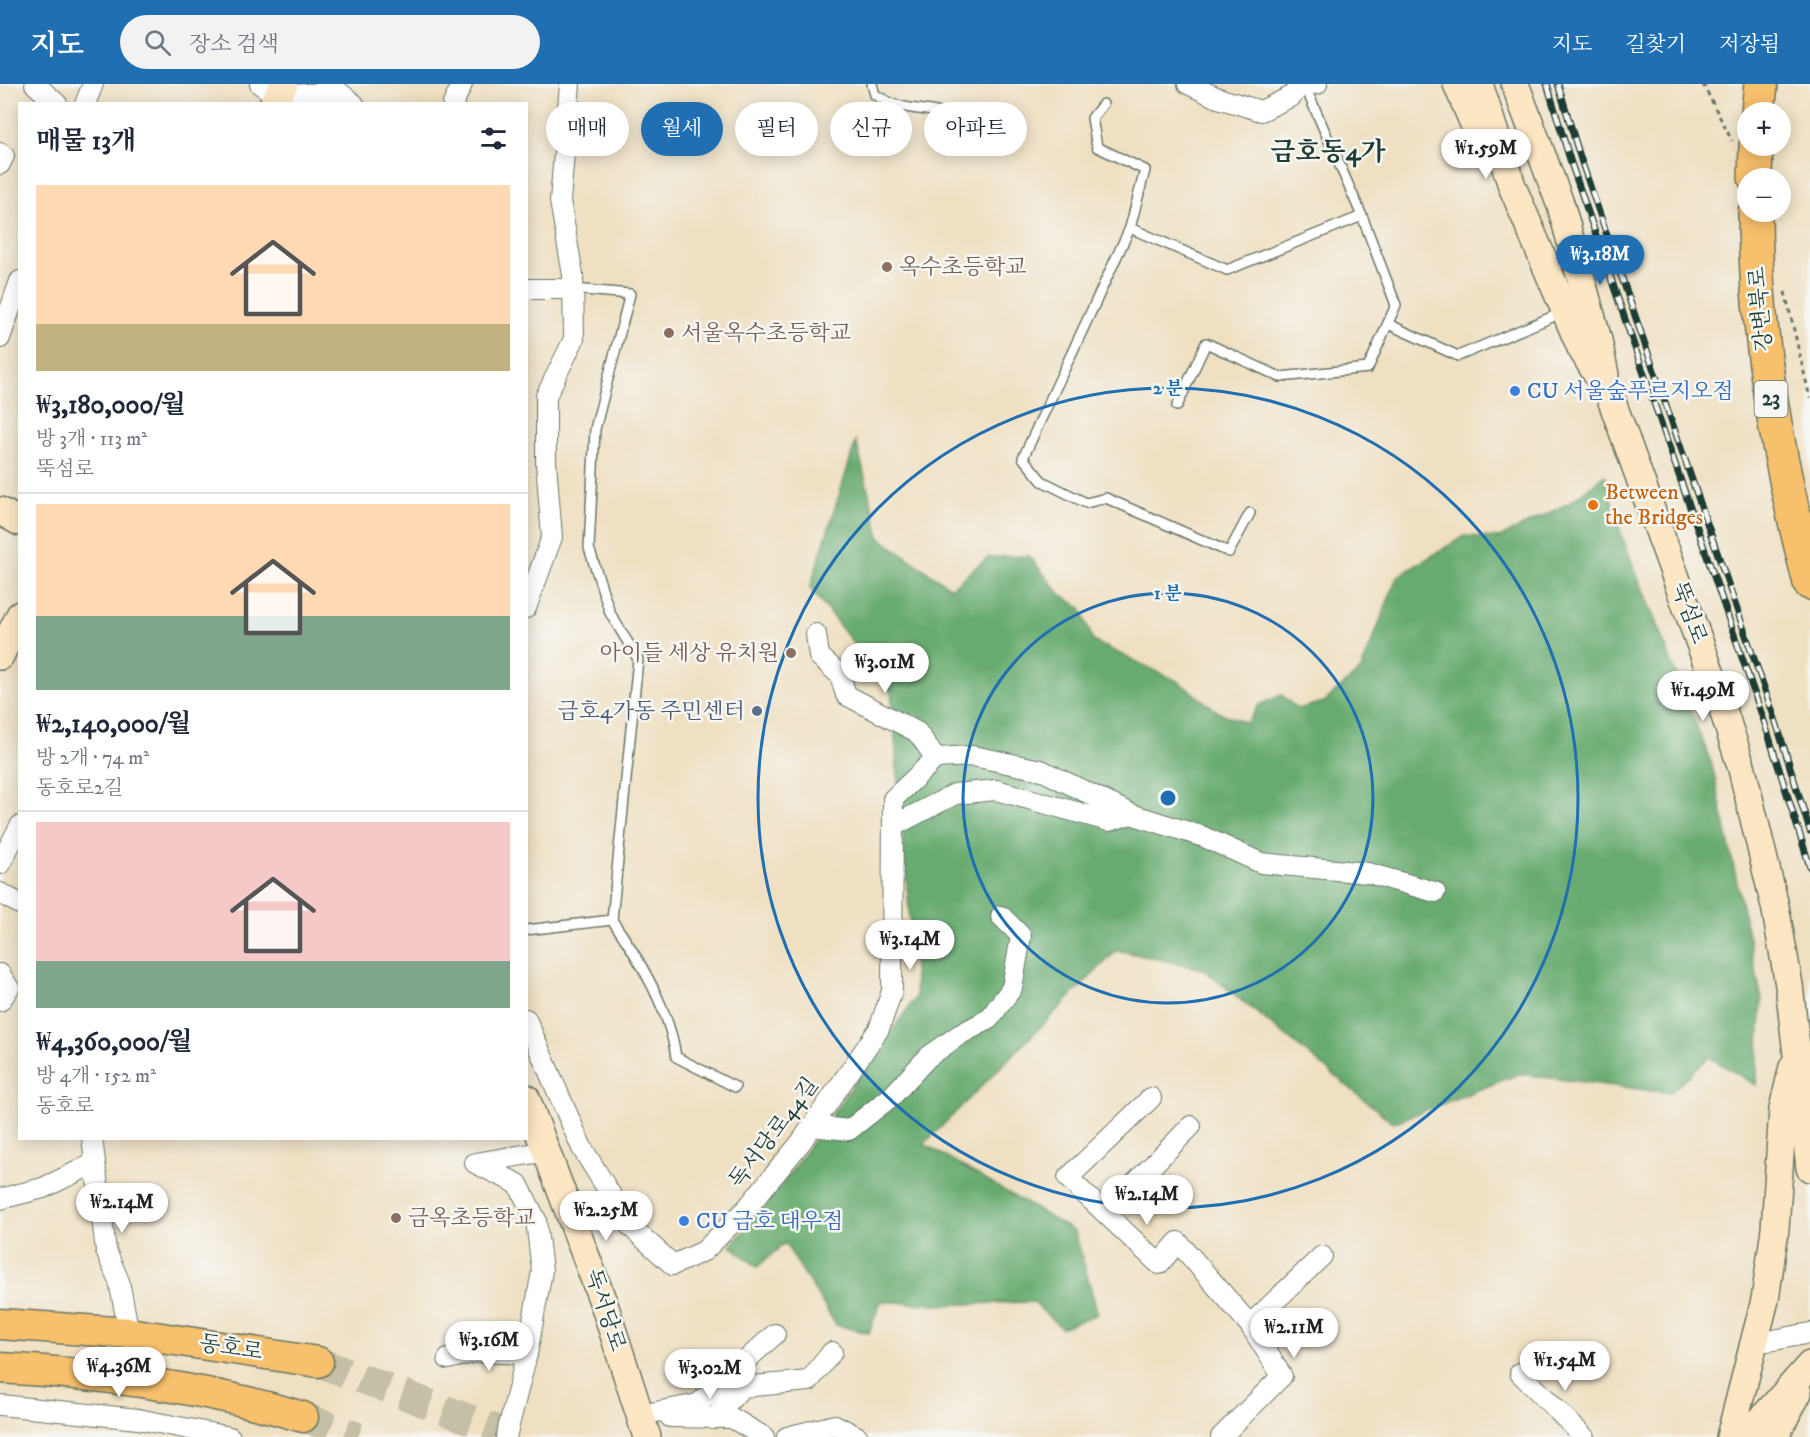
<!DOCTYPE html>
<html lang="ko">
<head>
<meta charset="utf-8">
<style>
  :root { --surface:#fff; --page:#f2f2f3; --text:#1f2937; --muted:#747a83; --line:#e0e1e3; --accent:#1f6fb2 }
  body { margin:0; font-family:"IM FELL DW Pica","Noto Serif KR",serif; background:var(--page); color:var(--text); height:100vh; display:flex; flex-direction:column; font-size:22px; white-space:nowrap }
  * { box-sizing:border-box; margin:0 }
  p { font-size:20px; color:var(--muted) }
  .icon { flex:none; width:33px; height:33px; fill:none; stroke:currentColor; stroke-width:2; stroke-linecap:round; stroke-linejoin:round }
  .map { position:relative; flex:1; overflow:hidden }
  .drawer { position:absolute; left:18px; top:18px; width:510px; height:1038px; display:flex; flex-direction:column; background:var(--surface); border-radius:0px; box-shadow:0 3px 15px #0003 }
  .drawer>* { flex:none }
  .banner { position:absolute; left:546px; top:18px; width:570px; height:54px; display:flex; gap:12px }
  .fabs { position:absolute; left:1737px; top:18px; display:grid; gap:12px }
  .fabs a { display:grid; place-items:center; width:54px; height:54px; border-radius:50%; background:var(--surface); box-shadow:0 3px 15px #0003; font-size:30px }
  .price { position:absolute; translate:-50% -51px; padding:0 14px; border-radius:21px; background:#fff; color:#222; font-size:20px; line-height:39px; filter:drop-shadow(0 2px 3px #0008) }
  .price::after { content:''; position:absolute; left:50%; top:36px; width:18px; height:14px; margin-left:-9px; background:inherit; clip-path:polygon(0 0,100% 0,50% 100%) }
  .price.active { background:var(--accent); color:#fff }
  ul { padding:0; list-style:none }
  li { display:grid; align-content:center; gap:12px; height:318px; padding:0 18px }
  li+li { border-top:2px solid var(--line) }
  li span { display:grid; place-items:center; height:186px; border-radius:0px; color:#555 }
  li>.icon { margin-inline-start:auto }
  span .icon { width:108px; height:108px; fill:#fffc; stroke-width:1 }
  li b { font-size:26px }
  h2 { display:flex; justify-content:space-between; align-items:center; height:72px; padding:0 18px; font-size:26px }
  .tag { padding:0 21px; border-radius:27px; background:var(--surface); box-shadow:0 3px 15px #0003; font-size:21px; line-height:54px }
  .tag.active { background:var(--accent); color:#fff }
  header { display:flex; align-items:center; gap:36px; box-sizing:border-box; height:84px; padding:0 30px; background:var(--accent); color:#fff }
  header strong { font-size:28px }
  nav { display:flex; gap:33px; margin-inline-start:auto; font-size:21px }
  .search { width:420px; height:54px; background:var(--page); display:flex; align-items:center; gap:15px; box-sizing:border-box; padding:0 21px; border-radius:33px; color:var(--muted); font-size:22px }
  .map>svg:first-child { display:block }
  .forest { fill:#67ab70; stroke:#437452; stroke-width:1.5 }
  .lines { fill:none; stroke-linecap:round; stroke-linejoin:round }
  .primary-tunnel { stroke:#c5bfa6; stroke-width:30; stroke-dasharray:30 15; stroke-linecap:butt }
  .lane-casing { stroke:#687666; stroke-width:12 }
  .street-casing { stroke:#687666; stroke-width:22 }
  .secondary-casing { stroke:#687666; stroke-width:30 }
  .primary-casing { stroke:#687666; stroke-width:33 }
  .highway-casing { stroke:#687666; stroke-width:36 }
  .path { stroke:#687666; stroke-width:3; stroke-dasharray:4.5 4.5; stroke-linecap:butt }
  .lane { stroke:#fff; stroke-width:9 }
  .street { stroke:#fff; stroke-width:20 }
  .secondary { stroke:#fce6c4; stroke-width:27 }
  .primary { stroke:#f7c06c; stroke-width:30 }
  .highway { stroke:#f7c06c; stroke-width:33 }
  .rail-casing { stroke:#1f3d34; stroke-width:7 }
  .rail { stroke:#f6f6f2; stroke-width:4.5; stroke-dasharray:14; stroke-linecap:butt }
  .ring { fill:none; stroke:#1f6fb2; stroke-width:3 }
  .education-dot { fill:#8d6e63; stroke:#f6f6f2; stroke-width:2 }
  .shop-dot { fill:#3f7fe0; stroke:#f6f6f2; stroke-width:2 }
  .food-dot { fill:#e8710a; stroke:#f6f6f2; stroke-width:2 }
  .service-dot { fill:#5c6f8a; stroke:#f6f6f2; stroke-width:2 }
  .labels { text-anchor:middle; dominant-baseline:central; stroke-width:5; stroke-linejoin:round; paint-order:stroke }
  .shield { fill:#f6f6f2; stroke:#60746d; stroke-width:1.5 }
  .shield-label { font-size:21px; font-weight:bold; fill:#1f3d34 }
  .education-label { font-size:22px; fill:#785e54; stroke:#f6f6f2; text-anchor:start }
  .street-label { font-size:22px; fill:#1f3d34; stroke:#f6f6f2 }
  .shop-label { font-size:22px; fill:#366cbe; stroke:#f6f6f2; text-anchor:start }
  .food-label { font-size:22px; fill:#c56008; stroke:#f6f6f2; text-anchor:start }
  .service-label { font-size:22px; fill:#4e5e75; stroke:#f6f6f2; text-anchor:end }
  .quarter-label { font-size:26px; font-weight:bold; fill:#1f3d34; stroke:#f6f6f2 }
  .centre { fill:#1f6fb2; stroke:#f6f6f2; stroke-width:3 }
  .ring-label { font-size:18px; text-anchor:middle; font-weight:bold; fill:#1f6fb2; stroke:#f6f6f2; stroke-width:5; stroke-linejoin:round; paint-order:stroke }
</style>
</head>
<body>
<header>
<strong>지도</strong>
<div class="search"><svg class="icon" aria-label="search" viewBox="0 0 24 24"><circle cx="10" cy="10" r="6"/><path d="M15 15l6 6"/></svg>장소 검색</div>
<nav><a>지도</a><a>길찾기</a><a>저장됨</a></nav>
</header>
<div class="map">
<svg width="1810" height="1353" viewBox="0 0 1810 1353">
  <rect width="100%" height="100%" fill="#f6f6f2"/>
  <filter id="ink" filterUnits="userSpaceOnUse"><feTurbulence type="fractalNoise" baseFrequency=".0167" numOctaves="2"/><feDisplacementMap in="SourceGraphic" scale="12" xChannelSelector="R" yChannelSelector="G"/><feConvolveMatrix kernelMatrix="1 2 1 2 8 2 1 2 1" color-interpolation-filters="sRGB"/></filter>
  <filter id="wash" filterUnits="userSpaceOnUse"><feTurbulence type="fractalNoise" baseFrequency=".008" numOctaves="4" result="noise"/><feDisplacementMap in="SourceGraphic" scale="24" xChannelSelector="R" yChannelSelector="G"/><feGaussianBlur stdDeviation="1.35" result="paint"/><feColorMatrix in="noise" values="0 0 0 0 0 0 0 0 0 0 0 0 0 0 0 0 0 1.4 0 .05"/><feComposite in="paint" operator="in"/></filter>
  <g filter="url(#wash)">
    <rect width="100%" height="100%" fill="#efe0c2"/>
    <polygon class="forest" points="856,357 880,454 951,504 988,473 1029,472 1060,510 1081,524 1093,557 1177,597 1220,629 1247,639 1259,621 1282,611 1297,625 1324,618 1361,586 1397,493 1464,452 1499,454 1569,419 1605,391 1621,450 1712,681 1762,916 1756,1001 1709,973 1670,1009 1519,990 1393,1039 1203,885 1117,866 924,1060 1075,1148 1098,1230 1061,1244 1033,1218 935,1221 881,1217 869,1249 836,1241 785,1159 757,1183 731,1162 780,1103 916,913 891,607 810,504"/>
  </g>
  <g filter="url(#ink)">
    <g class="lines">
      <g class="primary-tunnel">
        <polyline points="318,1278 516,1353"/>
        <polyline points="303,1333 358,1353"/>
      </g>
      <g class="lane-casing">
        <g id="lane">
          <path d="M872,0L875,11C882,14 889,19 896,21C930,30 955,20 968,60"/>
          <polyline points="1103,20 1092,34 1097,63 1145,86 1130,144 1023,374 1042,397 1086,419 1106,414 1229,468 1250,429"/>
          <polyline points="1130,144 1227,186 1362,132"/>
          <polyline points="1388,240 1458,272 1552,233"/>
          <polyline points="1177,322 1206,259 1280,293 1368,284 1396,221 1362,132 1304,0"/>
          <path d="M612,836C639,874 670,927 676,973L735,1003"/>
          <polyline points="526,846 612,836 638,575 610,529 589,464 595,345 630,210 573,205"/>
        </g>
      </g>
      <g class="street-casing">
        <g id="street">
          <polyline points="35,0 57,20"/>
          <polyline points="260,0 277,12 339,8 354,20"/>
          <polyline points="1188,0 1218,14 1261,27 1292,12 1301,0"/>
          <polyline points="1315,0 1317,0"/>
          <polyline points="85,20 93,0"/>
          <polyline points="453,20 462,0"/>
          <polyline points="0,69 4,72 0,80"/>
          <polyline points="526,205 573,205"/>
          <polyline points="0,254 20,197"/>
          <polyline points="526,524 552,453 546,379 546,312 574,255 573,191 560,117 570,0"/>
          <polyline points="816,550 819,572 840,591 846,611 917,648 936,674"/>
          <polyline points="893,742 955,710 996,706 1109,737 1131,730"/>
          <polyline points="0,780 20,742"/>
          <polyline points="0,809 20,820"/>
          <polyline points="0,890 9,904 0,917"/>
          <polyline points="526,935 582,1064 630,1142 673,1181 704,1167 747,1124 801,1058 879,945 892,907 893,715 936,674 973,672 1041,686 1131,730 1204,753 1261,779 1368,789 1435,808"/>
          <polyline points="1151,1014 1068,1094 1159,1180 1178,1158 1250,1241"/>
          <polyline points="812,1042 849,1046 892,1012 928,973 959,951 989,935 1012,904 1021,852 1001,832"/>
          <polyline points="92,1054 106,1167 119,1197 129,1249"/>
          <polyline points="0,1115 43,1104 95,1079"/>
          <polyline points="1106,1129 1191,1042"/>
          <polyline points="1756,1255 1769,1257 1810,1249"/>
          <polyline points="448,1275 475,1268 527,1270"/>
          <polyline points="1520,1289 1584,1353"/>
          <polyline points="0,1321 138,1335 230,1353"/>
          <polyline points="640,1331 698,1320 775,1250"/>
          <polyline points="670,1333 732,1334 764,1353"/>
          <polyline points="713,1335 742,1303 809,1297 832,1268"/>
          <polyline points="506,1353 527,1270 542,1187 536,1136 518,1100 475,1079 548,1067"/>
          <polyline points="787,1353 835,1341 858,1353"/>
          <polyline points="1221,1353 1282,1292 1250,1241 1322,1172"/>
        </g>
      </g>
      <g class="secondary-casing">
        <g id="secondary">
          <polyline points="1457,0 1478,50"/>
          <polyline points="1479,0 1512,102 1543,175 1581,264 1610,312 1716,604 1742,685 1775,822 1789,901 1810,1084"/>
          <polyline points="1515,0 1561,122 1598,256 1605,291"/>
          <polyline points="273,20 284,0"/>
          <polyline points="0,427 20,438"/>
          <polyline points="0,572 20,531"/>
          <polyline points="526,1014 605,1223 647,1353"/>
          <polyline points="1730,1353 1765,1216 1775,1145 1783,1025 1793,983"/>
          <polyline points="1746,1353 1810,1281"/>
          <polyline points="1774,1353 1798,1309"/>
        </g>
      </g>
      <g class="primary-casing">
        <g id="primary">
          <polyline points="0,1240 129,1249 318,1278"/>
          <path d="M0,1284C103,1290 204,1303 303,1333"/>
        </g>
      </g>
      <g class="highway-casing">
        <g id="highway">
          <polyline points="1758,28 1761,0"/>
          <polyline points="1755,94 1756,62"/>
          <path d="M1755,128C1755,253 1779,378 1810,499"/>
        </g>
      </g>
      <g class="path">
        <polyline points="1703,0 1732,57"/>
        <polyline points="1785,208 1810,314"/>
      </g>
      <use href="#lane" class="lane"/>
      <use href="#street" class="street"/>
      <use href="#secondary" class="secondary"/>
      <use href="#primary" class="primary"/>
      <use href="#highway" class="highway"/>
      <g class="rail-casing">
        <g id="rail">
          <polyline points="1547,0 1571,79 1765,640 1810,783"/>
          <polyline points="1558,0 1581,76 1776,638 1810,747"/>
        </g>
      </g>
      <use href="#rail" class="rail"/>
    </g>
  </g>
  <g class="ring">
    <circle cx="1168" cy="714" r="205"/>
    <circle cx="1168" cy="714" r="410"/>
  </g>
  <g class="education-dot">
    <circle cx="887" cy="183" r="6"/>
    <circle cx="669" cy="249" r="6"/>
    <circle cx="791" cy="569" r="6"/>
    <circle cx="396" cy="1134" r="6"/>
  </g>
  <g class="shop-dot">
    <circle cx="1515" cy="307" r="6"/>
    <circle cx="684" cy="1137" r="6"/>
  </g>
  <circle class="food-dot" cx="1593" cy="421" r="6"/>
  <circle class="service-dot" cx="757" cy="627" r="6"/>
  <g class="labels">
    <rect class="shield" x="1754.5" y="297" width="33" height="36" rx="4.5"/>
    <g class="shield-label">
      <text x="1771" y="315">23</text>
    </g>
    <g class="education-label">
      <text x="899" y="183">옥수초등학교</text>
      <text x="681" y="249">서울옥수초등학교</text>
      <text x="779" y="569" text-anchor="end">아이들 세상 유치원</text>
      <text x="408" y="1134">금옥초등학교</text>
    </g>
    <g class="street-label">
      <text transform="translate(1761 225) rotate(-95)">강변북로</text>
      <text transform="translate(1689 529) rotate(70)">뚝섬로</text>
      <text transform="translate(774 1049) rotate(-53)">독서당로44길</text>
      <text transform="translate(605 1226) rotate(72)">독서당로</text>
      <text transform="translate(231 1264) rotate(9)">동호로</text>
    </g>
    <g class="shop-label">
      <text x="1527" y="307">CU 서울숲푸르지오점</text>
      <text x="696" y="1137">CU 금호 대우점</text>
    </g>
    <g class="food-label">
      <text x="1605" y="408">Between<tspan x="1605" dy="25">the Bridges</tspan></text>
    </g>
    <g class="service-label">
      <text x="745" y="627">금호4가동 주민센터</text>
    </g>
    <g class="quarter-label">
      <text x="1328" y="68">금호동4가</text>
    </g>
  </g>
  <circle cx="1168" cy="714" r="9" class="centre"/>
  <g class="ring-label">
    <text x="1168" y="310">2 분</text>
    <text x="1168" y="515">1 분</text>
  </g>
</svg>
<div class="fabs">
<a>+</a>
<a>−</a>
</div>
<b class="price" style="left:1486px;top:96px">₩1.59M</b>
<b class="price active" style="left:1600px;top:202px">₩3.18M</b>
<b class="price" style="left:885px;top:610px">₩3.01M</b>
<b class="price" style="left:1703px;top:638px">₩1.49M</b>
<b class="price" style="left:910px;top:887px">₩3.14M</b>
<b class="price" style="left:1147px;top:1142px">₩2.14M</b>
<b class="price" style="left:122px;top:1150px">₩2.14M</b>
<b class="price" style="left:606px;top:1158px">₩2.25M</b>
<b class="price" style="left:1294px;top:1275px">₩2.11M</b>
<b class="price" style="left:489px;top:1288px">₩3.16M</b>
<b class="price" style="left:1565px;top:1308px">₩1.54M</b>
<b class="price" style="left:119px;top:1314px">₩4.36M</b>
<b class="price" style="left:710px;top:1316px">₩3.02M</b>
<div class="banner">
<a class="tag">매매</a>
<a class="tag active">월세</a>
<a class="tag">필터</a>
<a class="tag">신규</a>
<a class="tag">아파트</a>
</div>
<section class="drawer">
<h2>매물 13개<svg class="icon" aria-label="filters" viewBox="0 0 24 24"><path d="M4 7h16M4 17h16"/><circle cx="9" cy="7" r="2"/><circle cx="15" cy="17" r="2"/></svg></h2>
<ul>
<li><span style="background:linear-gradient(#ffd9b3 75%,#c2b280 0)"><svg class="icon" aria-label="home" viewBox="0 0 24 24"><path d="M3 11l9-7 9 7M6 9v11h12V9"/></svg></span><div><b>₩3,180,000/월</b><p>방 3개 · 113 m²</p><p>뚝섬로</p></div></li>
<li><span style="background:linear-gradient(#ffd9b3 60%,#7fa58c 0)"><svg class="icon" aria-label="home" viewBox="0 0 24 24"><path d="M3 11l9-7 9 7M6 9v11h12V9"/></svg></span><div><b>₩2,140,000/월</b><p>방 2개 · 74 m²</p><p>동호로2길</p></div></li>
<li><span style="background:linear-gradient(#f6c9c9 75%,#7fa58c 0)"><svg class="icon" aria-label="home" viewBox="0 0 24 24"><path d="M3 11l9-7 9 7M6 9v11h12V9"/></svg></span><div><b>₩4,360,000/월</b><p>방 4개 · 152 m²</p><p>동호로</p></div></li>
</ul>
</section>
</div>
</body>
</html>
